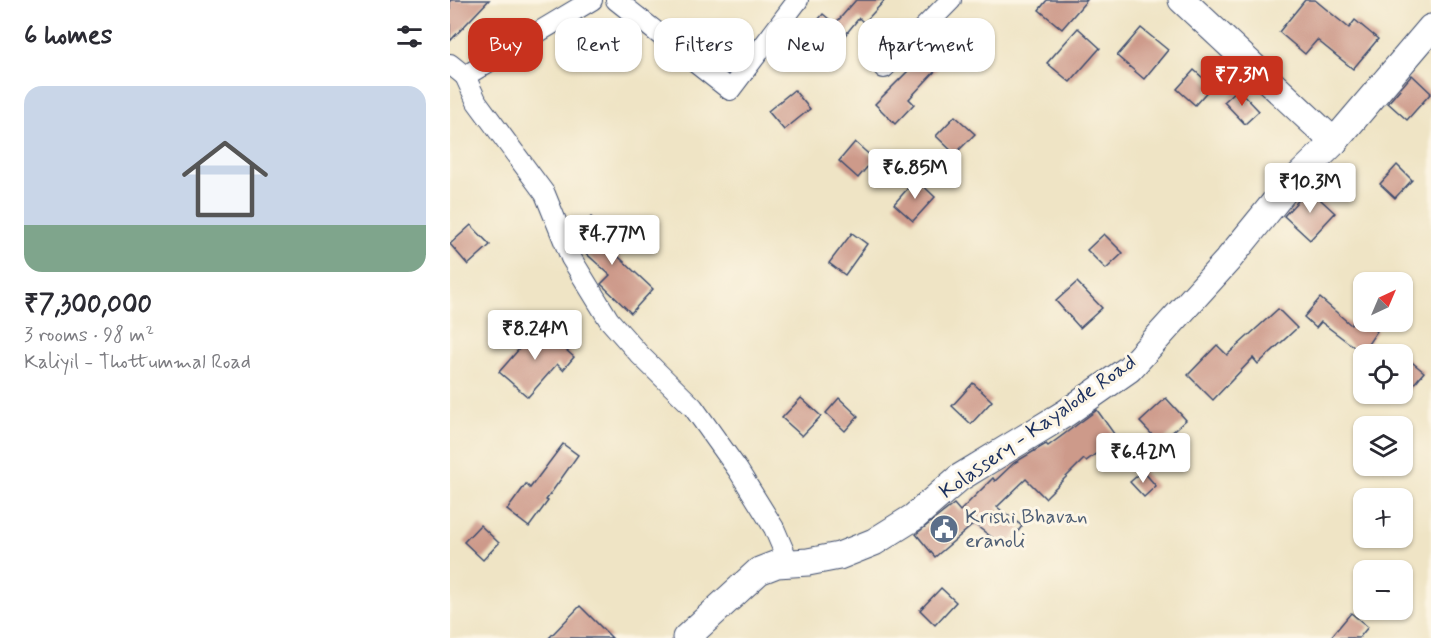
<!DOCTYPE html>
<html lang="en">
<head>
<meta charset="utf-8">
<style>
  :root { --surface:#fff; --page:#f2f2f3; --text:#2b2b33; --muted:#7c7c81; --line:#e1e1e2; --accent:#c8321e }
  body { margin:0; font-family:Mynerve,sans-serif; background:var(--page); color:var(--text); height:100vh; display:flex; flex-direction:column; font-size:22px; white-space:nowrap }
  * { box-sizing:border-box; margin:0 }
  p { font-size:20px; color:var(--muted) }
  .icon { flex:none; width:33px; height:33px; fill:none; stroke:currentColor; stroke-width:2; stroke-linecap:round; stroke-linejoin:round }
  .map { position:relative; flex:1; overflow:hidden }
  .sheet { display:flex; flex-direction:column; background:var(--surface); width:450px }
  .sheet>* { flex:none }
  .hud { position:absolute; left:18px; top:18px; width:570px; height:54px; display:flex; gap:12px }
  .needle { width:39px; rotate:44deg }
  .buttons { position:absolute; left:903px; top:272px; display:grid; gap:12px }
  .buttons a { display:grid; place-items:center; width:60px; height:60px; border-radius:12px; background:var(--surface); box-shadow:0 2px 4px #0004; font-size:30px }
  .price { position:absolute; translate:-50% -51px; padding:0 14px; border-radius:6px; background:#fff; color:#222; font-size:20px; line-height:39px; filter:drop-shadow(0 2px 3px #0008) }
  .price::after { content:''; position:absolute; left:50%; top:36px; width:18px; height:14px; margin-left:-9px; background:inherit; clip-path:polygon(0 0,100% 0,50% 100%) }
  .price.selected { background:var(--accent); color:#fff }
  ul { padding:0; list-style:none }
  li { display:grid; align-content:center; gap:12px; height:318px; padding:0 24px }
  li+li { border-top:2px solid var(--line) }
  li span { display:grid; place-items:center; height:186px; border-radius:18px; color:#555 }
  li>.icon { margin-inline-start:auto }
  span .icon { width:108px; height:108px; fill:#fffc; stroke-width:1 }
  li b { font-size:26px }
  h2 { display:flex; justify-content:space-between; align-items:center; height:72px; padding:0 24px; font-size:26px }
  .chip { padding:0 21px; border-radius:18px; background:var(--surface); box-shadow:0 2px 4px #0004; font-size:21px; line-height:54px }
  .chip.selected { background:var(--accent); color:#fff }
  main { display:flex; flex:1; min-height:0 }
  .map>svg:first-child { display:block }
  .building { fill:#cd9a8a }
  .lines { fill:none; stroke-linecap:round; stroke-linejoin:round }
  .minor-casing { stroke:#3b4a6d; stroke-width:22 }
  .secondary-casing { stroke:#3b4a6d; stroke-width:29 }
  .minor { stroke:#fff; stroke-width:20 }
  .secondary { stroke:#fff; stroke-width:27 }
  .labels { text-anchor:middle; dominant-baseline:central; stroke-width:6; stroke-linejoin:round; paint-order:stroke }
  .street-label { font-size:21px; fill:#1b2f5e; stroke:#fcf5e5 }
  .service-label { font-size:21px; fill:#4e5e75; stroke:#fcf5e5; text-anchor:start }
</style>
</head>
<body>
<main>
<section class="sheet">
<h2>6 homes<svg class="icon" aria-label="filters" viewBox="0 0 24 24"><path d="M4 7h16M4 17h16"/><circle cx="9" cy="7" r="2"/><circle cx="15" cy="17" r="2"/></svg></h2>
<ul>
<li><span style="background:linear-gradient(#c9d6e8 75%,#7fa58c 0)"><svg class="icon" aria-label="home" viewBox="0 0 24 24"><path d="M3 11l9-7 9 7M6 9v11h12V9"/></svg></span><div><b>₹7,300,000</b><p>3 rooms · 98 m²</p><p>Kaliyil - Thottummal Road</p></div></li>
</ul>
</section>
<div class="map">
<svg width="981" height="638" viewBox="0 0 981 638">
  <rect width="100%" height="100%" fill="#fcf5e5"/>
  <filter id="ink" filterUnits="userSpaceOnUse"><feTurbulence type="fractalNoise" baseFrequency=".0167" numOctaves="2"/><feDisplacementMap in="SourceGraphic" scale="12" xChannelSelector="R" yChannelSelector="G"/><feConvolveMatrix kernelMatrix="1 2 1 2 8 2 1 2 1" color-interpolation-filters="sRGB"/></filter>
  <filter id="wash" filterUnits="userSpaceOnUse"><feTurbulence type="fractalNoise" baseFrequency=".008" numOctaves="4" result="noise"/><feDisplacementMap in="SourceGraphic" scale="24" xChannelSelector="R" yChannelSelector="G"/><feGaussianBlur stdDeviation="1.35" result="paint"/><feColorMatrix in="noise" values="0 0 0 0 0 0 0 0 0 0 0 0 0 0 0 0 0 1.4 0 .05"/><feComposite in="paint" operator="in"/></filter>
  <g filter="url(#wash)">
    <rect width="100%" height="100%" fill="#efe4c5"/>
    <g id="blocks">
      <g class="building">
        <polygon points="0,0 39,0 0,41"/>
        <polygon points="406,0 435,0 414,23 409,18 373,62 349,43 373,14 385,24"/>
        <polygon points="597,0 637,0 612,29 589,10"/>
        <polygon points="855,0 865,0 899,28 905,20 928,39 903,69 867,40 855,54 829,32"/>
        <polygon points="628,28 650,48 620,82 597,63"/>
        <polygon points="691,28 718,50 694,79 667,56"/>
        <polygon points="470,49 489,67 459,99 464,104 445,124 425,104 460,69 455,64"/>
        <polygon points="744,70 762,86 745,105 727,89"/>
        <polygon points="962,75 981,93 957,120 938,103"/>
        <polygon points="788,89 809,111 795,124 774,102"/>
        <polygon points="344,90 360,109 334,130 318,111"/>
        <polygon points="505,116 525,134 505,154 486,136"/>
        <polygon points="405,142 424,159 408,178 389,161"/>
        <polygon points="947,165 962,180 945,198 930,184"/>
        <polygon points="466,179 485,197 463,221 444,204"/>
        <polygon points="859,189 885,213 860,240 834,216"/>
        <polygon points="141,217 163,238 156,245 203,289 181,313 151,284 160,275 130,248 124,235"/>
        <polygon points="21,225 40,245 18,265 0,244"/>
        <polygon points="402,233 417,244 395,275 379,263"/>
        <polygon points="654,234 673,253 656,269 637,250"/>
        <polygon points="627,282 652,308 630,328 606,301"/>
        <polygon points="870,298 901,325 907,317 927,331 912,353 871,322 866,328 854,317"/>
        <polygon points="828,309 847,328 808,364 803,358 763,400 738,375 767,345 777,355"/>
        <polygon points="85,323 124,357 113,370 107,364 78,397 49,372 78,339 74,335"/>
        <polygon points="952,354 974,372 952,398"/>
        <polygon points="523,383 542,401 521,424 502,406"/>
        <polygon points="351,398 371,416 352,436 332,418"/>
        <polygon points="389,398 408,416 395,431 376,413"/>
        <polygon points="716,398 736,420 710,443 690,422"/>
        <polygon points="647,410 667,438 636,461 634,459 595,498 576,479 547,507 572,526 556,548 524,524 485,557 466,534 504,504 510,511 543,478 545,481 564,463 596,444 598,446"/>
        <polygon points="113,444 128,455 96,500 98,501 79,527 57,510 76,484 80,488"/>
        <polygon points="693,471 706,486 694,497 680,482"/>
        <polygon points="30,525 49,543 33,560 14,542"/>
        <polygon points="491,588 506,602 485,625 470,610"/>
        <polygon points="130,606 162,638 99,638"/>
        <polygon points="901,613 918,627 909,638 880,638"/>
      </g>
    </g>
  </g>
  <g filter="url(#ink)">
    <use href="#blocks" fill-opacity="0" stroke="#3b4a6d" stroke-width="1.5"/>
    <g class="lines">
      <g class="minor-casing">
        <g id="minor">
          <polyline points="166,0 280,90 348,0"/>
          <polyline points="0,64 15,76 142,0"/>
          <polyline points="434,68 501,0"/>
          <polyline points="15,76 27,102 95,194 121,258 159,320 190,355 243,407 288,470 324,528 339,563"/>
        </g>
      </g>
      <g class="secondary-casing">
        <g id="secondary">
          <polyline points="732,0 884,142"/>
          <polyline points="236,638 309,571 327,564 358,562 389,556 424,542 464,517 509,478 616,413 679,369 777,261 834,191 884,142 981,28"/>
        </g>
      </g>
      <use href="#minor" class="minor"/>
      <use href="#secondary" class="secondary"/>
    </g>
  </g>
  <defs>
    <g id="civic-disc" transform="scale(1.5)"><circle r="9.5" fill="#5c6f8a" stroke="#fcf5e5"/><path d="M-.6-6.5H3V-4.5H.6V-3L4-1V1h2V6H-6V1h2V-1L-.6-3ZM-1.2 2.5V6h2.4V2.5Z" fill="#fff"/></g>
  </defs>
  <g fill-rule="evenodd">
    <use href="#civic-disc" x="494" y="529"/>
  </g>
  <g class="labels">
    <g class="street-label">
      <text transform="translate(588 427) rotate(-35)">Kolassery - Kayalode Road</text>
    </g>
    <g class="service-label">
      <text x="515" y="517">Krishi Bhavan<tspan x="515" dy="24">eranoli</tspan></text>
    </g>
  </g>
</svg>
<div class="buttons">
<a><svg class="needle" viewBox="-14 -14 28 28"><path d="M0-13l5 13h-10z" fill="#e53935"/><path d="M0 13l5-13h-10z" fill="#7c7c81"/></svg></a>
<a><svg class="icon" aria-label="locate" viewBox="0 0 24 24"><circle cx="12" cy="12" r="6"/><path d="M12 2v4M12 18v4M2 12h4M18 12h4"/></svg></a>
<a><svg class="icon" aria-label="layers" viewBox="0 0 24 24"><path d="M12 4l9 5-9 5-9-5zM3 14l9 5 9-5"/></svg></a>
<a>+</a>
<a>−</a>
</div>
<b class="price selected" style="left:792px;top:107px">₹7.3M</b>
<b class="price" style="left:465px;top:200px">₹6.85M</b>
<b class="price" style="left:860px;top:214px">₹10.3M</b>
<b class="price" style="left:162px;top:266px">₹4.77M</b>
<b class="price" style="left:85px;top:361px">₹8.24M</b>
<b class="price" style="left:693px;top:484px">₹6.42M</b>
<div class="hud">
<a class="chip selected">Buy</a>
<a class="chip">Rent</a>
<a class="chip">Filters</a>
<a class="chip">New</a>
<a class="chip">Apartment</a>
</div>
</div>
</main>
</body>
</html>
